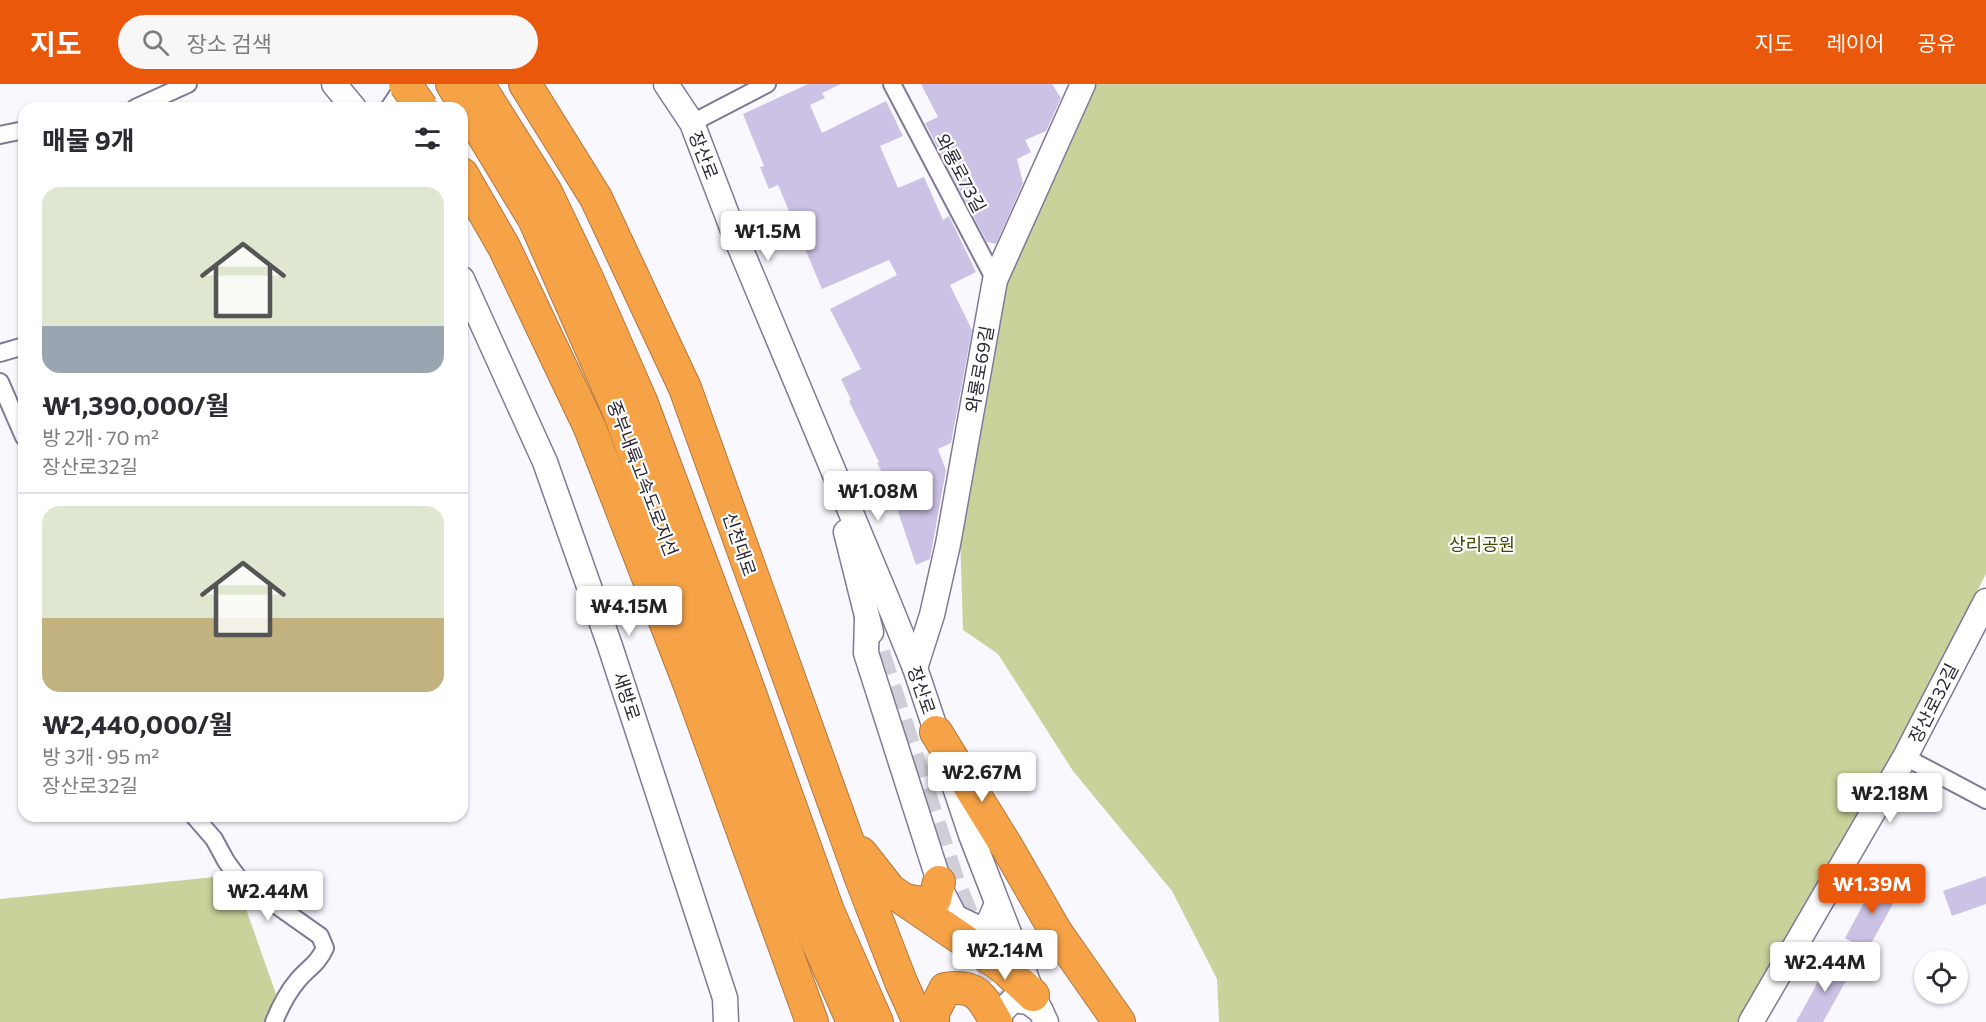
<!DOCTYPE html>
<html lang="ko">
<head>
<meta charset="utf-8">
<style>
  :root { --surface:#fff; --page:#f7f7f7; --text:#2b2b33; --muted:#7c7c81; --line:#e1e1e2; --accent:#ea580c }
  body { margin:0; font-family:Commissioner,"Noto Sans KR",sans-serif; background:var(--page); color:var(--text); height:100vh; display:flex; flex-direction:column; font-size:22px; white-space:nowrap }
  * { box-sizing:border-box; margin:0 }
  p { font-size:20px; color:var(--muted) }
  .icon { flex:none; width:33px; height:33px; fill:none; stroke:currentColor; stroke-width:2; stroke-linecap:round; stroke-linejoin:round }
  .map { position:relative; flex:1; overflow:hidden }
  .sheet { position:absolute; left:18px; top:18px; width:450px; height:720px; display:flex; flex-direction:column; background:var(--surface); border-radius:18px; box-shadow:0 2px 4px #0004 }
  .sheet>* { flex:none }
  .tools { position:absolute; left:1914px; top:866px; display:grid; gap:12px }
  .tools a { display:grid; place-items:center; width:54px; height:54px; border-radius:50%; background:var(--surface); box-shadow:0 2px 4px #0004; font-size:30px }
  .price { position:absolute; translate:-50% -51px; padding:0 14px; border-radius:6px; background:#fff; color:#222; font-size:20px; line-height:39px; filter:drop-shadow(0 2px 3px #0008) }
  .price::after { content:''; position:absolute; left:50%; top:36px; width:18px; height:14px; margin-left:-9px; background:inherit; clip-path:polygon(0 0,100% 0,50% 100%) }
  .price.active { background:var(--accent); color:#fff }
  ul { padding:0; list-style:none }
  li { display:grid; align-content:center; gap:12px; height:318px; padding:0 24px }
  li+li { border-top:2px solid var(--line) }
  li span { display:grid; place-items:center; height:186px; border-radius:18px; color:#555 }
  li>.icon { margin-inline-start:auto }
  span .icon { width:108px; height:108px; fill:#fffc; stroke-width:1 }
  li b { font-size:26px }
  h2 { display:flex; justify-content:space-between; align-items:center; height:72px; padding:0 24px; font-size:26px }
  header { display:flex; align-items:center; gap:36px; box-sizing:border-box; height:84px; padding:0 30px; background:var(--accent); color:#fff }
  header strong { font-size:28px }
  nav { display:flex; gap:33px; margin-inline-start:auto; font-size:21px }
  .search { width:420px; height:54px; background:var(--page); display:flex; align-items:center; gap:15px; box-sizing:border-box; padding:0 21px; border-radius:33px; color:var(--muted); font-size:22px }
  .map>svg:first-child { display:block }
  .green { fill:#c9d29a }
  .building { fill:#ccc2e5 }
  .lines { fill:none; stroke-linecap:round; stroke-linejoin:round }
  .secondary-tunnel { stroke:#d0ced6; stroke-width:24; stroke-dasharray:24 12; stroke-linecap:butt }
  .street-casing { stroke:#817898; stroke-width:20 }
  .secondary-casing { stroke:#817898; stroke-width:27 }
  .highway-casing { stroke:#af7740; stroke-width:34 }
  .street { stroke:#fff; stroke-width:16 }
  .secondary { stroke:#fff; stroke-width:24 }
  .highway { stroke:#f6a347; stroke-width:32 }
  .highway-bridge-casing { stroke:#af7740; stroke-width:34; stroke-linecap:butt }
  .highway-bridge { stroke:#f6a347; stroke-width:32 }
  .labels { text-anchor:middle; dominant-baseline:central; stroke-width:4.5; stroke-linejoin:round; paint-order:stroke }
  .street-label { font-size:18px; fill:#2a2633; stroke:#fff }
  .park-label { font-size:18px; fill:#3f4601; stroke:#fff }
</style>
</head>
<body>
<header>
<strong>지도</strong>
<div class="search"><svg class="icon" aria-label="search" viewBox="0 0 24 24"><circle cx="10" cy="10" r="6"/><path d="M15 15l6 6"/></svg>장소 검색</div>
<nav><a>지도</a><a>레이어</a><a>공유</a></nav>
</header>
<div class="map">
<svg width="1986" height="938" viewBox="0 0 1986 938">
  <rect width="100%" height="100%" fill="#faf8ff"/>
  <g class="green">
    <polygon points="1093,0 1986,0 1986,490 1897,665 1737,938 1219,938 1217,895 1172,807 1073,687 998,570 963,546 960,451 1002,200"/>
    <polygon points="234,791 276,910 264,938 0,938 0,815"/>
  </g>
  <g class="building">
    <polygon points="808,0 841,0 822,9 825,14 810,21 822,49 886,17 903,52 880,62 898,104 924,93 943,136 949,132 976,188 950,201 972,246 951,359 938,365 946,386 930,475 916,481 885,389 883,390 877,379 879,378 849,317 851,316 841,295 861,285 830,225 897,191 889,176 822,205 778,101 769,105 760,83 764,82 743,30"/>
    <polygon points="921,0 1052,0 1061,14 1046,47 1025,56 1031,68 1017,75 1023,99 996,160 987,158 925,39 938,33"/>
    <polygon points="1986,792 1986,820 1952,832 1943,807"/>
    <polygon points="1877,795 1900,807 1867,867 1845,854"/>
    <polygon points="1831,874 1852,886 1823,938 1796,938"/>
  </g>
  <g class="lines">
    <polyline class="secondary-tunnel" points="878,569 953,798 1011,938"/>
    <g class="street-casing">
      <g id="street">
        <polyline points="892,0 995,196"/>
        <polyline points="135,24 188,0"/>
        <polyline points="389,24 405,0"/>
        <polyline points="692,39 767,0"/>
        <polyline points="0,51 24,46"/>
        <polyline points="0,269 24,262"/>
        <polyline points="0,298 24,353"/>
        <polyline points="1905,673 1986,716"/>
        <path d="M194,732L214,755L226,777L239,795L320,852L325,864C317,881 309,883 298,896C287,909 280,923 274,938"/>
      </g>
    </g>
    <g class="secondary-casing">
      <g id="secondary">
        <polyline points="334,0 354,24"/>
        <polyline points="666,0 692,39 734,149 887,515 915,584 971,751 1033,911 1046,938"/>
        <polyline points="462,195 545,378 610,562 725,914 726,938"/>
        <polyline points="846,448 871,548"/>
        <polyline points="867,534 866,569 943,810 955,833 978,844 988,840 997,820"/>
        <polyline points="915,584 932,531 948,460 995,196 1083,0"/>
        <polyline points="1000,938 1000,929 1013,916 1028,918 1041,927"/>
        <polyline points="1751,938 1905,673 1986,517"/>
      </g>
    </g>
    <g class="highway-casing">
      <g id="highway">
        <polyline points="452,0 534,135 619,328 809,839 853,938"/>
        <polyline points="478,0 546,108 587,194 641,317 738,576 828,827 877,938"/>
        <polyline points="525,0 596,114 685,304 862,797 901,898 919,938"/>
        <polyline points="462,90 504,163 590,344 689,599 812,938"/>
        <polyline points="936,648 1007,763 1056,848 1119,938"/>
        <polyline points="861,769 890,806 1003,883 1033,911"/>
        <polyline points="905,816 926,820 935,815 939,798"/>
        <path d="M933,938V929L945,905C977,900 982,913 996,938"/>
      </g>
    </g>
    <use href="#street" class="street"/>
    <use href="#secondary" class="secondary"/>
    <use href="#highway" class="highway"/>
    <g class="highway-bridge-casing">
      <polyline id="highway-bridge" points="405,0 422,24"/>
    </g>
    <use href="#highway-bridge" class="highway-bridge"/>
  </g>
  <g class="labels">
    <g class="street-label">
      <text transform="translate(704 71) rotate(69)">장산로</text>
      <text transform="translate(961 89) rotate(62)">와룡로73길</text>
      <text transform="translate(979 285) rotate(-80)">와룡로69길</text>
      <text transform="translate(643 394) rotate(69)">중부내륙고속도로지선</text>
      <text transform="translate(740 460) rotate(71)">신천대로</text>
      <text transform="translate(922 606) rotate(71)">장산로</text>
      <text transform="translate(627 612) rotate(72)">새방로</text>
      <text transform="translate(1933 619) rotate(-63)">장산로32길</text>
    </g>
    <g class="park-label">
      <text x="1482" y="460">상리공원</text>
    </g>
  </g>
</svg>
<div class="tools">
<a><svg class="icon" aria-label="locate" viewBox="0 0 24 24"><circle cx="12" cy="12" r="6"/><path d="M12 2v4M12 18v4M2 12h4M18 12h4"/></svg></a>
</div>
<b class="price" style="left:768px;top:178px">₩1.5M</b>
<b class="price" style="left:878px;top:438px">₩1.08M</b>
<b class="price" style="left:629px;top:553px">₩4.15M</b>
<b class="price" style="left:982px;top:719px">₩2.67M</b>
<b class="price" style="left:1890px;top:740px">₩2.18M</b>
<b class="price active" style="left:1872px;top:831px">₩1.39M</b>
<b class="price" style="left:268px;top:838px">₩2.44M</b>
<b class="price" style="left:1005px;top:897px">₩2.14M</b>
<b class="price" style="left:1825px;top:909px">₩2.44M</b>
<section class="sheet">
<h2>매물 9개<svg class="icon" aria-label="filters" viewBox="0 0 24 24"><path d="M4 7h16M4 17h16"/><circle cx="9" cy="7" r="2"/><circle cx="15" cy="17" r="2"/></svg></h2>
<ul>
<li><span style="background:linear-gradient(#dfe7d0 75%,#9aa5b1 0)"><svg class="icon" aria-label="home" viewBox="0 0 24 24"><path d="M3 11l9-7 9 7M6 9v11h12V9"/></svg></span><div><b>₩1,390,000/월</b><p>방 2개 · 70 m²</p><p>장산로32길</p></div></li>
<li><span style="background:linear-gradient(#dfe7d0 60%,#c2b280 0)"><svg class="icon" aria-label="home" viewBox="0 0 24 24"><path d="M3 11l9-7 9 7M6 9v11h12V9"/></svg></span><div><b>₩2,440,000/월</b><p>방 3개 · 95 m²</p><p>장산로32길</p></div></li>
</ul>
</section>
</div>
</body>
</html>
